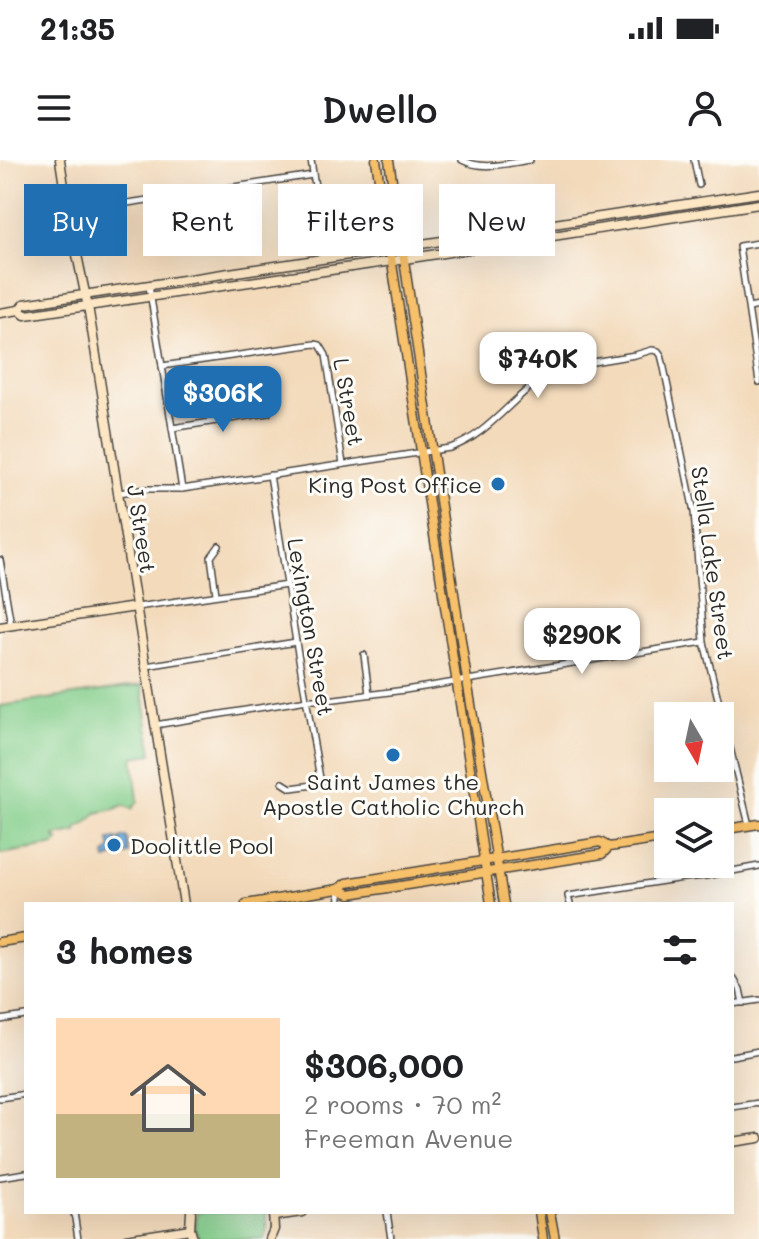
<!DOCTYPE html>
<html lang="en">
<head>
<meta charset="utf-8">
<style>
  :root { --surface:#fff; --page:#f6f6f6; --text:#202124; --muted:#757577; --accent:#1f6fb2 }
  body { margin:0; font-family:Mali,sans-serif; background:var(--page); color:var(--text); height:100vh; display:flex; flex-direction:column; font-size:30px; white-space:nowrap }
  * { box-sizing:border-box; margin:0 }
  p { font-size:26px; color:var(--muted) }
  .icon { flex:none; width:44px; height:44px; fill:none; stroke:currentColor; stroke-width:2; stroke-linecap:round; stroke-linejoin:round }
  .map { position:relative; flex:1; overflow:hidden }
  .panel { position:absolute; left:24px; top:742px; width:710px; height:312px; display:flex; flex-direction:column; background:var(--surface); border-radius:0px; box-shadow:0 8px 32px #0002 }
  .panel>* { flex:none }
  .banner { position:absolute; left:24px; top:24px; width:712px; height:72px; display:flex; gap:16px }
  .needle { width:52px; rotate:171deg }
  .controls { position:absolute; left:654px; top:542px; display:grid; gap:16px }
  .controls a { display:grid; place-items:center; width:80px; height:80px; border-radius:0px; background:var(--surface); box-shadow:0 8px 32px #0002; font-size:40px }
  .price { position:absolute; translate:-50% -68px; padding:0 18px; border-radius:16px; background:#fff; color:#222; font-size:26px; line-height:52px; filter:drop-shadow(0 2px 4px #0008) }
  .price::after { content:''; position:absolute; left:50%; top:48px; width:24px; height:18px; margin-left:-12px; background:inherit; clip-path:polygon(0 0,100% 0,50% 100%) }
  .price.active { background:var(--accent); color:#fff }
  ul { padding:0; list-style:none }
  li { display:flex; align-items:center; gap:24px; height:200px; padding:0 32px }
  li span { display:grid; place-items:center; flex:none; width:224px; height:160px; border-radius:0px; color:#555 }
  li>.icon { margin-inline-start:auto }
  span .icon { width:96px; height:96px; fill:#fffc; stroke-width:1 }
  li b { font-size:34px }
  h2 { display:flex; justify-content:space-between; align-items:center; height:96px; padding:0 32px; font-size:34px }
  .chip { padding:0 28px; border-radius:0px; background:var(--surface); box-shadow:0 8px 32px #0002; font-size:28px; line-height:72px }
  .chip.active { background:var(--accent); color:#fff }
  .status { display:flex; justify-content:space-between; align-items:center; height:56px; padding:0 40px; background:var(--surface); direction:ltr }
  .status svg { height:22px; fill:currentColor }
  header { display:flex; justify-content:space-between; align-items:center; height:104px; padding:0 32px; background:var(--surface); font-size:36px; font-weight:600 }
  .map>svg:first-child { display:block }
  .green { fill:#84ce8b; stroke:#587c5b; stroke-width:2 }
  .water { fill:#69a7db; stroke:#4a6983; stroke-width:2 }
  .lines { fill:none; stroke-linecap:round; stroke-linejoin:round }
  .street-casing { stroke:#494541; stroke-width:8 }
  .secondary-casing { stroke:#494541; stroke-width:11 }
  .primary-casing { stroke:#494541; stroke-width:11 }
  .street { stroke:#fff; stroke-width:5 }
  .secondary { stroke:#fce6c4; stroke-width:8 }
  .primary { stroke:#f7c06b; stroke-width:8 }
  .poi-dot { fill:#1f6fb2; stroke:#fdfcf7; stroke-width:3 }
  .labels { text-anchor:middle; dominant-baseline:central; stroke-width:6; stroke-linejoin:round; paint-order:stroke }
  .street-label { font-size:22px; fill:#2b2b2b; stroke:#fdfcf7 }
  .poi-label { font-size:22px; fill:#2b2b2b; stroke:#fdfcf7; text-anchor:end }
</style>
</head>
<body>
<div class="status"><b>21:35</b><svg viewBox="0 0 49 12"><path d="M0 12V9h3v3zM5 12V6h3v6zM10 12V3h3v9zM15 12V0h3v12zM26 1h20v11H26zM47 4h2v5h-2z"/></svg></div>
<header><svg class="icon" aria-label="menu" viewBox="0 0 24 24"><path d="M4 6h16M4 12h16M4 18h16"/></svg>Dwello<svg class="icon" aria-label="person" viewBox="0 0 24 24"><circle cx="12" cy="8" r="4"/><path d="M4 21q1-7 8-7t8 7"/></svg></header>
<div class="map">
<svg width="759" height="1079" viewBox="0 0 759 1079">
  <rect width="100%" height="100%" fill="#fdfcf7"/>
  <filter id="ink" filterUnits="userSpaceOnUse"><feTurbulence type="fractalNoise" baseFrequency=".0125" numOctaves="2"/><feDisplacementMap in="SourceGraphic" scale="16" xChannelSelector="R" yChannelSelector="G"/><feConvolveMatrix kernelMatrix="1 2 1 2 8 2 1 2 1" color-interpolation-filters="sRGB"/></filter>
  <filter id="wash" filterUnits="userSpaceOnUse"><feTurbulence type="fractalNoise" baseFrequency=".006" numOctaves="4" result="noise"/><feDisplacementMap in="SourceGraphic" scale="32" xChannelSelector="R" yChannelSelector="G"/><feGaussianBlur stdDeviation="1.8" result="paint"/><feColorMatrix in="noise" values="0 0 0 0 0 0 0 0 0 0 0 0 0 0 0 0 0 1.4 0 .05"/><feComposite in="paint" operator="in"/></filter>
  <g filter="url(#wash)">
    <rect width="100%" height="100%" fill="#f3dabb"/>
    <g class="green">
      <path d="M142,525L152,594L133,597L138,641L132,649L123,645L115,649L96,653C90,660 86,666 77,668V672L55,676L56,680H58L56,685L0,694V546Z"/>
      <polygon points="197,1052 266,1052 267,1070 264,1079 199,1079 195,1070"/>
    </g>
    <polygon class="water" points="125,677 127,678 129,694 113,697 111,696 110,699 106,700 105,694 111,690 109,680 117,679 119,690 121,691 120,679"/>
  </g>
  <g filter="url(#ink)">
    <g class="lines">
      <g class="street-casing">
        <g id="street">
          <polyline points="311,0 326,99"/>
          <path d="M462,0C483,11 508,3 530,0"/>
          <polyline points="694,0 699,25"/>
          <polyline points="68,52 313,15"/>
          <polyline points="759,83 739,86 759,222"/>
          <polyline points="149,126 182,329"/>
          <polyline points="749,148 759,146"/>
          <polyline points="162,206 315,184 320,185 326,195 343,304"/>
          <polyline points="172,268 268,253"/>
          <polyline points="270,315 296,482 321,624 291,628 283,623"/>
          <path d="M118,333L148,329H182L450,288C495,273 519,224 563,207L635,195L652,190L658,191L661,195L663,203L694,352L704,482L749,665"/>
          <polyline points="0,400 11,465"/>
          <polyline points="216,434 211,397 219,386"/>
          <polyline points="137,447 287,425"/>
          <polyline points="364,495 369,534"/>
          <polyline points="146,506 296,482"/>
          <polyline points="155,565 307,540 327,540 405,530 704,482"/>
          <polyline points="704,704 706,716"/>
          <polyline points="338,730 341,744"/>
          <polyline points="570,744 568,736 683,718 706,716 759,706"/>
          <polyline points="732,816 740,829 743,843"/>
          <polyline points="732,844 759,840"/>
          <polyline points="0,860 26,856"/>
          <polyline points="732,896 759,891"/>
          <polyline points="0,938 26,934"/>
          <polyline points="732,947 759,943"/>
          <polyline points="0,1017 26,1013"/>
          <polyline points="74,1052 78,1079"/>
          <polyline points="387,1052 391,1079"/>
        </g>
      </g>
      <g class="secondary-casing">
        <g id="secondary">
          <polyline points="60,0 68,52 89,152 184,744"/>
          <polyline points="19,150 25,155 33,154 392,101 759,44"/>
          <polyline points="0,153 19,150 24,144 759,33"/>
          <polyline points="0,467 136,447"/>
          <polyline points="732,982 759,978"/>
          <polyline points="191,1052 190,1069 193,1079"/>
          <polyline points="274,1056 302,1052"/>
          <polyline points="126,1079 190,1069"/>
          <polyline points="270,1079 274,1069 273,1053"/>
        </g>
      </g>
      <g class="primary-casing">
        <g id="primary">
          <polyline points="376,0 491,744"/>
          <polyline points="389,0 467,520 504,744"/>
          <polyline points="720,670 759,664"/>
          <polyline points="338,729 350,734 602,694 609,687"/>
          <polyline points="246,744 338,729 347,723 600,682 609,687 668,678"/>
          <polyline points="0,782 26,778"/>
          <polyline points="539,1052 543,1079"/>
          <polyline points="550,1052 555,1079"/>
        </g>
      </g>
      <use href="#street" class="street"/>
      <use href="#secondary" class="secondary"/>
      <use href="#primary" class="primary"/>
    </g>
  </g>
  <g class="poi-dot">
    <circle cx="498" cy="324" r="8"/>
    <circle cx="393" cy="595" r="8"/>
    <circle cx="114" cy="685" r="8"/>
  </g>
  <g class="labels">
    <g class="street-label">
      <text transform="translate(349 242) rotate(80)">L Street</text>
      <text transform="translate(142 369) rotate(81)">J Street</text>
      <text transform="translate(713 403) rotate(82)">Stella Lake Street</text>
      <text transform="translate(311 467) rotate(80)">Lexington Street</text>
    </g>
    <g class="poi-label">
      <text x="482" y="324">King Post Office</text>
      <text x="393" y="621" text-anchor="middle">Saint James the<tspan x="393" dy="25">Apostle Catholic Church</tspan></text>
      <text x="130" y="685" text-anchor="start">Doolittle Pool</text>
    </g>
  </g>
</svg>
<div class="controls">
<a><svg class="needle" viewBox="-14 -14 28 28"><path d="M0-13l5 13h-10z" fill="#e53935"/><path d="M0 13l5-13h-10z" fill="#757577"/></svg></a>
<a><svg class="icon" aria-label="layers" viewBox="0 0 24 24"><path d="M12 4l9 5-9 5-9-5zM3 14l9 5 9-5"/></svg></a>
</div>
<b class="price" style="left:538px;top:240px">$740K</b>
<b class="price active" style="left:223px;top:274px">$306K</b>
<b class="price" style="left:582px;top:516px">$290K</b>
<div class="banner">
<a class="chip active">Buy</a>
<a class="chip">Rent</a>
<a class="chip">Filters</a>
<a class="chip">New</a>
</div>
<section class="panel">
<h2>3 homes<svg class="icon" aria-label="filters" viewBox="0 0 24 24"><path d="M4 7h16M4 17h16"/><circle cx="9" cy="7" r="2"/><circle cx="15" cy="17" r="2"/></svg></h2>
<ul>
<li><span style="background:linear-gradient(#ffd9b3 60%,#c2b280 0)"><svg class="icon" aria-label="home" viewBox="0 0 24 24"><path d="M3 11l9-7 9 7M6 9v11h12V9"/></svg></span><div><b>$306,000</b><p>2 rooms · 70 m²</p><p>Freeman Avenue</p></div></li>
</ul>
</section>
</div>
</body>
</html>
